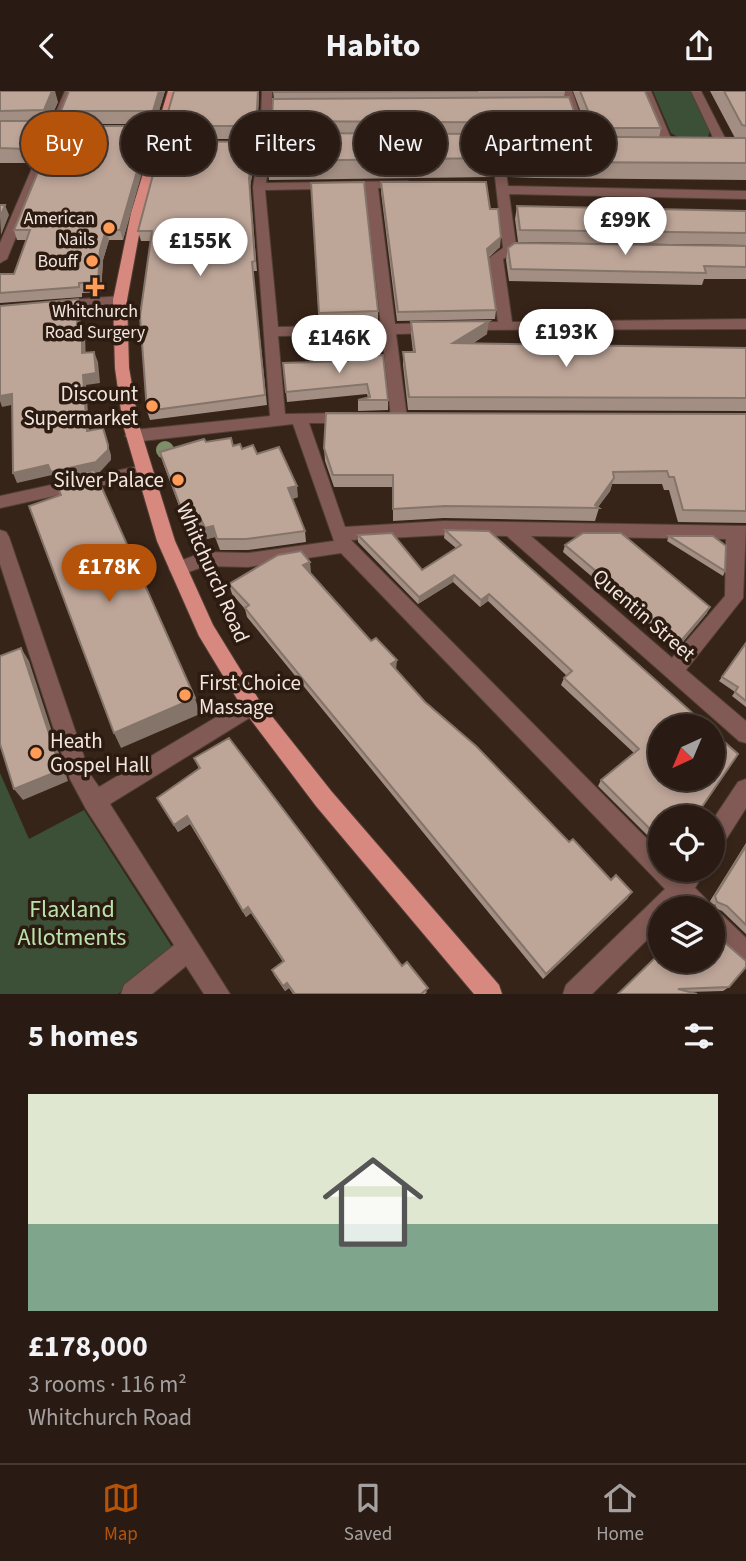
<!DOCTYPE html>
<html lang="en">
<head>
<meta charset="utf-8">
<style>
  :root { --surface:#291b13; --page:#352821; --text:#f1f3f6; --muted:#a5a1a0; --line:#453933; --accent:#b45309 }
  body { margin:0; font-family:"Source Sans 3",sans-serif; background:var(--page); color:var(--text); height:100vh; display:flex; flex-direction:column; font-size:26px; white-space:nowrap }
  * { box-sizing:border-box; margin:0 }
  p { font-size:23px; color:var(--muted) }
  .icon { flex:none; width:38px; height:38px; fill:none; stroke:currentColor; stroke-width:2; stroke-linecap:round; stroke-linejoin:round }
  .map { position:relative; height:903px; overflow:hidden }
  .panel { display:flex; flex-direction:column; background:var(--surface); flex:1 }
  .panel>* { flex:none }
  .banner { position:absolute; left:21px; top:21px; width:705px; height:63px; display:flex; gap:14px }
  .needle { width:46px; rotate:224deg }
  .buttons { position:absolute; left:648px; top:623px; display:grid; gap:14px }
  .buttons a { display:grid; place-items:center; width:77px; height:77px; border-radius:50%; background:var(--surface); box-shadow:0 4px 10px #0003,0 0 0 2px var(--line); font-size:35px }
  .price { position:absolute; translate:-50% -60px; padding:0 16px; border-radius:24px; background:#fff; color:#222; font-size:23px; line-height:46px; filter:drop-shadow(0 2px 4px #0008) }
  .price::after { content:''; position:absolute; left:50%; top:42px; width:21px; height:16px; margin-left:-10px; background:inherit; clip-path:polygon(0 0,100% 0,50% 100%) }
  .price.selected { background:var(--accent); color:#fff }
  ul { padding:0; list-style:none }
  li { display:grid; align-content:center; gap:14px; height:371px; padding:0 28px }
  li+li { border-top:2px solid var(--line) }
  li span { display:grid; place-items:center; height:217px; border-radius:0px; color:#555 }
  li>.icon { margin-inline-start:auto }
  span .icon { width:126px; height:126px; fill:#fffc; stroke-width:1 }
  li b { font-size:30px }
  h2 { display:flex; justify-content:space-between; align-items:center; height:84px; padding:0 28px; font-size:30px }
  .chip { padding:0 24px; border-radius:32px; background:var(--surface); box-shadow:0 4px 10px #0003,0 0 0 2px var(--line); font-size:24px; line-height:63px }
  .chip.selected { background:var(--accent); color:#fff }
  header { display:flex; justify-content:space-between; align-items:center; height:91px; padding:0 28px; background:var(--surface); font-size:32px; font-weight:700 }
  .menu { display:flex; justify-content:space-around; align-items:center; height:98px; border-top:2px solid var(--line); background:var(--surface); font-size:19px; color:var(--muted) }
  .menu a { display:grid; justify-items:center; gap:4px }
  .menu .selected { color:var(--accent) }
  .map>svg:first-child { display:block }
  .green { fill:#3c5037 }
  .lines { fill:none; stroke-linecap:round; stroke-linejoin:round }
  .minor-casing { stroke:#513f35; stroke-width:2 }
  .major-casing { stroke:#513f35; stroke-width:2 }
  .minor { fill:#815a55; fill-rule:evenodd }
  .major { fill:#d8897f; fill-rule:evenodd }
  .tree { fill:#7e8d6a }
  .wall { fill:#a38e83 }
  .shaded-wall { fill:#84746a }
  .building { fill:#bda598; stroke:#84746a; stroke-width:2 }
  .poi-dot { fill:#fe9c58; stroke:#2c1b10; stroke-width:2.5 }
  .labels { text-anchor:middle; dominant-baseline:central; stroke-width:7; stroke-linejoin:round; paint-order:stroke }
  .far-poi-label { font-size:18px; fill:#f3e6df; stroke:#2c1b10; text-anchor:end }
  .poi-label { font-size:21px; fill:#f3e6df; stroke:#2c1b10; text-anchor:end }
  .street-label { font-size:21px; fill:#f3e6df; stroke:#2c1b10 }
  .near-park-label { font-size:24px; fill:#b9e3ac; stroke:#2c1b10 }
</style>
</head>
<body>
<header><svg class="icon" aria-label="back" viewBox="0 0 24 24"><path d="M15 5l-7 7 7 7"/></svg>Habito<svg class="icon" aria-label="share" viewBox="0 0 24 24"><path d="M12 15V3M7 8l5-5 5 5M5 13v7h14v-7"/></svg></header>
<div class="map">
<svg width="746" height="903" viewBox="0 0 746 903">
  <rect width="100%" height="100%" fill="#372419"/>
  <g class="green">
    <polygon points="653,0 692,0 710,38 708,47 684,50 671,42"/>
    <polygon points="0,682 29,748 84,719 174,859 118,903 0,903"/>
  </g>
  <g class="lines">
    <g class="minor-casing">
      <g id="minor">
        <polygon points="65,0 75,0 7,168 0,172 0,152"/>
        <path d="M262,0H272L271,52H293L299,55L293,58H271L266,92L408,90L410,93L404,97H378L395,233L435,232L442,237L435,242L396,243L407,327L399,332L391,327L382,243L278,245L285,323L347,322L355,327L347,332H309L345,436L444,430L746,435L743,507L686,579L746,630V652L739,650L507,445L444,444L351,449L660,761V779H705L695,797L707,809L710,817H683L681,815L678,817H660V836L592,903H563L566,894L665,798L341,462L248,476L205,475L178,485L172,483L169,478L172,473L204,461L248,462L334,450L293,333L133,351L125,345L133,339L270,325L253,96L259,58H233L227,55L233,52H260ZM365,97L381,234L278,236L265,99ZM531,445L726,448L725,505L672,567Z"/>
        <polygon points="562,0 572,0 591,56 589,58 579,56"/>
        <polygon points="641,0 651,0 675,57 673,59 663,57"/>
        <polygon points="691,0 701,0 730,57 728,59 718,57"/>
        <path d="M467,54H535L537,56L531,59H503L508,95L746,100V108L509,103L516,154H530L537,158C528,165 515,161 503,168L512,231L746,228V238L461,239L459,236L466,231H498L489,167L503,157L492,59H471L465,56Z"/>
        <polygon points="120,205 125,206 125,212 57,218 50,214 57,210"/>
        <polygon points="143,374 151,380 149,384 0,417 0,405"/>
        <polygon points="0,439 6,441 9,446 90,683 99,696 245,609 252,606 259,609 262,615 259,621 110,713 230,903 204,903 186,875 152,903 121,903 124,894 174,854 86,718 70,688 0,473"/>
        <polygon points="746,688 746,717 720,758 712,761 712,730 738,691"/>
        <polygon points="712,818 720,822 746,847 746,876 738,872 712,847"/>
      </g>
    </g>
    <g class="major-casing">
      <polygon id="major" points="168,0 178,0 143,122 127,209 129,277 139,334 175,450 213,534 259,609 332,701 499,894 502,903 474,903 316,715 245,621 199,545 157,450 123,334 115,277 113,209 131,122"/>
    </g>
    <use href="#minor" class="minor"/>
    <use href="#major" class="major"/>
  </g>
  <circle class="tree" cx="165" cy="359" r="9"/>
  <g class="wall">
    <polygon points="0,0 58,11 48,33 40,33 43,45 31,72 0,72"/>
    <polygon points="69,0 165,0 155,33 65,33 61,20"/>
    <polygon points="174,0 259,0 257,48 167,48 164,35"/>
    <polygon points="273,0 565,0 564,6 578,32 575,46 590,46 573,0 645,0 661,37 659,47 735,47 710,0 746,0 746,89 535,87 509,86 506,62 507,50 492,50 494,67 492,86 269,89 267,70 273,42 272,30 274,8"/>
    <polygon points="150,35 152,45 123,149 109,149 103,169 101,201 82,202 82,206 0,212 0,183 14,183 26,149 17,149 14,139"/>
    <polygon points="255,51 256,61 250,96 257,180 253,180 267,314 150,329 147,320 151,150 141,150 138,140"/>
    <polygon points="381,91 490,118 500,156 489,166 496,219 495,228 397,230 381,101"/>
    <polygon points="311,92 378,220 378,231 319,232"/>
    <polygon points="517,115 746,120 746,154 518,151 515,128"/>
    <polygon points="746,155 746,188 704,188 702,194 509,190 506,169 508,157"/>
    <polygon points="411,231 487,243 472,253 746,257 746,320 408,319 403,274 403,261 413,261 411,244"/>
    <polygon points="348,270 388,309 388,319 358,320 358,309 368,307 367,303 287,311 283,272"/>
    <polygon points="746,323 746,432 678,431 669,399 664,399 662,393 612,393 610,400 598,416 599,417 595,430 444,427 393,430 393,396 334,396 325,370 324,357"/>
    <polygon points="206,351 233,355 242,358 298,406 292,408 305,440 306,451 248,459 220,459 215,446 207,448 202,435 188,439 163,372 160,361"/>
    <polygon points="445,439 707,635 660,726 660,757 598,695 601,689 634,662 561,594 564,587 567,585 488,510 480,516 453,491 418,513 358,451 358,444 422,479 456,457 444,447"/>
    <polygon points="669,445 725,480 723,485 667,450"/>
    <polygon points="565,454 707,522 677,558 563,461"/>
    <polygon points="311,481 310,482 425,611 569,751 611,789 632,801 627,808 543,888 247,526 245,518 232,503 229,493"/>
    <polygon points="746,552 746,616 732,605 735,601 719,590"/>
    <polygon points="194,667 402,875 427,901 425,903 293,903 289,897 285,900 274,884 272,879 283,871 251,822 246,826 190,733 178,741 157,707 199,678"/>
    <polygon points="746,752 746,843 722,820 715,817 716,844 729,896 723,900 618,903 712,814 710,810"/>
  </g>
  <g class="shaded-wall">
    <polygon points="52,0 55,0 58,11 48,33 44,19"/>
    <polygon points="159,0 165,0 155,33 153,20"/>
    <polygon points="258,0 259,0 257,48 256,35"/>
    <polygon points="39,30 43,45 31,72 27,58"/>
    <polygon points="150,35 152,45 123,149 120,139"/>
    <polygon points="255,51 256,61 250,96 257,180 249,87"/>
    <polygon points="5,114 9,124 1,144 0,126"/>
    <polygon points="106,139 109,149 103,169 101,201 98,191 100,159"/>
    <polygon points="501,146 500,156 486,167 487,158"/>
    <polygon points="78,208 81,218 80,243 77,233"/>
    <polygon points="489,230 487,243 452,265 453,252"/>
    <polygon points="82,233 85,243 86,272 82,262"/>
    <polygon points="94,261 98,271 100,292 86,294 90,350 87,340 83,284"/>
    <polygon points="12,303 16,313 2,316 0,310 0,305"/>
    <polygon points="103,337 111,364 111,369 100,381 55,390 52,384 17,392 13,382"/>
    <polygon points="614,387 610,400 597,417 595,414"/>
    <polygon points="297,395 298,406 289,409 288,397"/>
    <polygon points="199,424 202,435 188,439 185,428"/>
    <polygon points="213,435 215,446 207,448 205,437"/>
    <polygon points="310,471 311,481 304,484 303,474"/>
    <polygon points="454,484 453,491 418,513 419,506"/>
    <polygon points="489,503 488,510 480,516 481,509"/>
    <polygon points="710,516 707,522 677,558 680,551"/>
    <polygon points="21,557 29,570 68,690 23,709 14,698"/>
    <polygon points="397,569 396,579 391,573"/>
    <polygon points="195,607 200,623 121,657 114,642"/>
    <polygon points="187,725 190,733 178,741 174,734"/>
    <polygon points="632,801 627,808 543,888 546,883"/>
    <polygon points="248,816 251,822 246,826 243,820"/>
    <polygon points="287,892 289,897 285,900 283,895"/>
  </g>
  <g class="building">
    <polygon points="0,0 52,0 44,19 0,20"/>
    <polygon points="69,0 159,0 153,20 61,20"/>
    <polygon points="174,0 258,0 256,35 164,35"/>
    <polygon points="273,0 478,0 274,1"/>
    <polygon points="580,0 645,0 661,37 595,37"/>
    <polygon points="724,0 746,0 746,35 742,34"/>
    <polygon points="569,6 578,32 272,30 273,8"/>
    <polygon points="0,30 39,30 27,58 0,57"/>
    <polygon points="57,35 150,35 120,139 106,139 100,159 98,191 79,192 79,196 0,202 0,183 14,183 30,139 14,139"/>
    <polygon points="272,42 492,43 494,67 267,70"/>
    <polygon points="508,45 746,47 746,72 537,71 512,69"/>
    <polygon points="162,50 255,51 249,87 255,170 252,171 265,304 147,320 140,225 152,140 138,140"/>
    <polygon points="364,91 378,220 319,222 311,92"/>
    <polygon points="381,91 486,91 490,118 498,118 501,146 487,158 496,219 398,221"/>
    <polygon points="0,114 5,114 0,126"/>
    <polygon points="517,115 746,120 746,142 520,139"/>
    <polygon points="515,152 746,155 746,176 704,175 706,182 511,178 508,157"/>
    <polygon points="78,208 77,233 82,233 82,262 94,261 96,282 83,284 87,340 103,337 108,354 108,359 96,371 51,381 48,374 13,382 12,303 0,305 0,215"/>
    <polygon points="489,230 453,252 746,257 746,307 409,306 403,261 415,261 411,231"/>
    <polygon points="383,264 388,309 358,309 370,306 367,293 286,301 283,272 348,270 348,265"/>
    <polygon points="326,322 746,323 746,420 683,419 674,386 669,386 667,380 613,381 614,387 595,414 599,417 445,415 393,418 393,384 333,384 324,357"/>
    <polygon points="231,347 233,355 240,353 242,358 253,354 257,363 279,356 297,395 288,397 305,440 246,448 217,448 213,435 205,437 199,424 185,428 160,361 204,348 206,351"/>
    <polygon points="94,379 195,607 114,642 29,415 61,404 54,388"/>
    <polygon points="445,439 489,440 707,635 660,635 660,688 712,688 712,640 738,663 695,726 660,726 660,748 601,689 639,658 564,587 572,580 489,503 481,509 454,484 419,506 358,444 392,442 422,479 461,454"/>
    <polygon points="583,442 621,442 710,516 680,551 565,454"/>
    <polygon points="669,445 713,445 726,455 725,480"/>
    <polygon points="301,460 310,471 303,474 371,550 376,547 397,569 391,573 425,611 476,655 569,751 573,748 611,789 616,784 632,801 546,883 273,552 245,517 249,514 229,493 278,464"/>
    <polygon points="746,552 746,610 735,601 738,596 722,586"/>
    <polygon points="21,557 61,679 14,698 0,653 0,565"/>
    <polygon points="229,647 402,875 407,871 428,897 421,903 295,903 287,892 283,895 272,879 284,870 248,816 243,820 187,725 174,734 157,707 200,677 194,667"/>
    <polygon points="746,755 746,834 727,815 717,811 715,805"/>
    <polygon points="708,814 715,814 716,844 746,870 746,876 729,896 678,898 697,903 618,903 660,862 660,870 712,870 712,817 705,817"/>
  </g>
  <g class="poi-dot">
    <circle cx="109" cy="137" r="7"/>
    <circle cx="92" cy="170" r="7"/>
    <path d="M91.5 185.5h7v7h7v7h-7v7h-7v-7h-7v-7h7z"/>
    <circle cx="152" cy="315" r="7"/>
    <circle cx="178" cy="389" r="7"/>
    <circle cx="185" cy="604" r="7"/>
    <circle cx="36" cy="662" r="7"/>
  </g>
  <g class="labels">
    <g class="far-poi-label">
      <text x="95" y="127">American<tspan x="95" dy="21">Nails</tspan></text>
      <text x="78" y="170">Bouff</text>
      <text x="95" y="220" text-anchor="middle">Whitchurch<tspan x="95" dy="21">Road Surgery</tspan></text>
    </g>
    <g class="poi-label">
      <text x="138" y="303">Discount<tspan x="138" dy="24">Supermarket</tspan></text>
      <text x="164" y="389">Silver Palace</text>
      <text x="199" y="592" text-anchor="start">First Choice<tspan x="199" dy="24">Massage</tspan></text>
      <text x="50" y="650" text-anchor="start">Heath<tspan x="50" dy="24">Gospel Hall</tspan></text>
    </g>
    <g class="street-label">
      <text transform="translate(213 482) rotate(66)">Whitchurch Road</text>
      <text transform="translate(644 524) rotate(41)">Quentin Street</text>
    </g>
    <g class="near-park-label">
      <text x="72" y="818">Flaxland<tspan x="72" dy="28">Allotments</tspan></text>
    </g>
  </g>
</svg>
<div class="buttons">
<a><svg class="needle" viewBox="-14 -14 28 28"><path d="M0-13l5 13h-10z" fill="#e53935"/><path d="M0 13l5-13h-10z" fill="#a5a1a0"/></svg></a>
<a><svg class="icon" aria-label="locate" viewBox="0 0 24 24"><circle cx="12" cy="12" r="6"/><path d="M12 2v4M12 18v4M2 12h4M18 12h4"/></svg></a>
<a><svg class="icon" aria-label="layers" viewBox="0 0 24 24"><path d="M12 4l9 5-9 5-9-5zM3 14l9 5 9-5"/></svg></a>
</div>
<b class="price" style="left:625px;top:166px">£99K</b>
<b class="price" style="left:200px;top:187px">£155K</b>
<b class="price" style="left:566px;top:278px">£193K</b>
<b class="price" style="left:339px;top:284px">£146K</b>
<b class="price selected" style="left:109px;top:513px">£178K</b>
<div class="banner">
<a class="chip selected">Buy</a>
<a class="chip">Rent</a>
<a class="chip">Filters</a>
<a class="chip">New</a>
<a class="chip">Apartment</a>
</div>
</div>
<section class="panel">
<h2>5 homes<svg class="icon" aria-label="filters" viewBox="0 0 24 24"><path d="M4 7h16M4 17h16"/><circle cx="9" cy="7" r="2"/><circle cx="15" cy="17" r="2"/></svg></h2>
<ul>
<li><span style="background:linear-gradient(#dfe7d0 60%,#7fa58c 0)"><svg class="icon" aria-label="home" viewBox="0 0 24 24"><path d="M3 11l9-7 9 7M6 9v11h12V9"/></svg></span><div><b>£178,000</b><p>3 rooms · 116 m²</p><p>Whitchurch Road</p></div></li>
</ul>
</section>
<nav class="menu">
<a class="selected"><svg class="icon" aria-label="map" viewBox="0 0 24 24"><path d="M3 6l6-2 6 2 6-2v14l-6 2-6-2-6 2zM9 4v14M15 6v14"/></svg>Map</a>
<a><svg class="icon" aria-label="saved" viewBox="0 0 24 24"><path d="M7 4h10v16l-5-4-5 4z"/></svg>Saved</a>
<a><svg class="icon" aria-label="home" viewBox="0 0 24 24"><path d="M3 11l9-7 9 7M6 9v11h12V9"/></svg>Home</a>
</nav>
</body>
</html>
